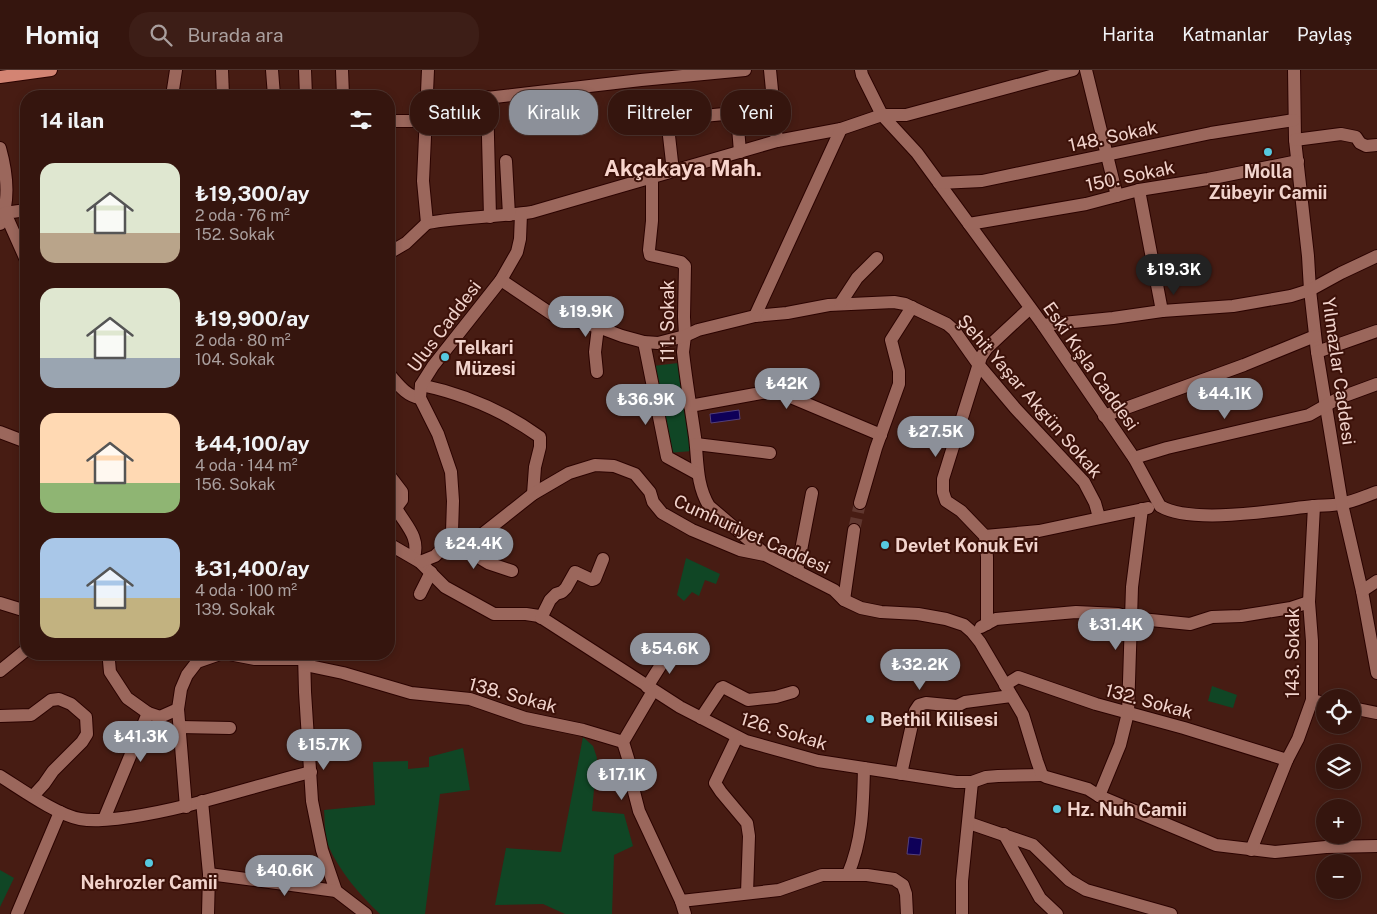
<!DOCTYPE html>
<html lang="tr">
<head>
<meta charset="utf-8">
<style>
  :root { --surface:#35150e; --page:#3d1e17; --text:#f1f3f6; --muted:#aa9f9e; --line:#4f342e; --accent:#8c9099 }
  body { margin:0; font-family:"Public Sans",sans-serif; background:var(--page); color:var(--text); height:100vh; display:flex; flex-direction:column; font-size:19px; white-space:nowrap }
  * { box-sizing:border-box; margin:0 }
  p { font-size:16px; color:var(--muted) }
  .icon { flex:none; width:28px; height:28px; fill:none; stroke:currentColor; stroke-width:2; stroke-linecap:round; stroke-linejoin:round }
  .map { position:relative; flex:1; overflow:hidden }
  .sheet { position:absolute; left:20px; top:20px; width:375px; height:570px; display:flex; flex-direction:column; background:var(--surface); border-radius:20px; box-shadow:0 2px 8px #0003,0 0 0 1px var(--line) }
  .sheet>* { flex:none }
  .top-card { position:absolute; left:410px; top:20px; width:475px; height:45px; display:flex; gap:10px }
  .buttons { position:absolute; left:1316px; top:619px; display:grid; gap:10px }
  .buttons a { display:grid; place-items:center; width:45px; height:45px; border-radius:50%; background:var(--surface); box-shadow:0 2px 8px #0003,0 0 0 1px var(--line); font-size:25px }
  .price { position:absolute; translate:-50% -42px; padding:0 11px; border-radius:18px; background:var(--accent); color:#fff; font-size:16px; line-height:32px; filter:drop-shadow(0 1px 2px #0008) }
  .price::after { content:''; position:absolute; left:50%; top:30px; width:15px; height:11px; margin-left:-8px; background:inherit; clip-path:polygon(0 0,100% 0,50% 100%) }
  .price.selected { background:#222; color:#fff }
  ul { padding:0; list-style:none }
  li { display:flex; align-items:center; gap:15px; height:125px; padding:0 20px }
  li span { display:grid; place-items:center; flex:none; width:140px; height:100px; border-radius:15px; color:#555 }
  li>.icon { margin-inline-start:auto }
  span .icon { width:60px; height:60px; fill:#fffc; stroke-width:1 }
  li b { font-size:21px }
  h2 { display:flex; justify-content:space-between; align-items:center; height:60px; padding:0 20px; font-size:21px }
  .tag { padding:0 18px; border-radius:20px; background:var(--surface); box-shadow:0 2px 8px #0003,0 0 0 1px var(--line); font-size:18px; line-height:45px }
  .tag.selected { background:var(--accent); color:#fff }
  header { display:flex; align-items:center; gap:30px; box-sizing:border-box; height:70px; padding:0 25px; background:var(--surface); border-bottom:1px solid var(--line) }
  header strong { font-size:24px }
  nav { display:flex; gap:28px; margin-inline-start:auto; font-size:18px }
  .search { width:350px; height:45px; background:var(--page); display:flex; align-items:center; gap:12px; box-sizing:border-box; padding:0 18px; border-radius:20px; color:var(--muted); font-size:19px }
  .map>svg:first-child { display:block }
  .green { fill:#104625 }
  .water { fill:#0e0058; stroke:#523f7b }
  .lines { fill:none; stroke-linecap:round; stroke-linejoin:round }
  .minor-tunnel { stroke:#60372f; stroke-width:12; stroke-dasharray:12 6; stroke-linecap:butt }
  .minor-casing { stroke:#2b0300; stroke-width:14 }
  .major-casing { stroke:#2b0300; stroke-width:14 }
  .minor { stroke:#9b675c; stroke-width:12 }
  .major { stroke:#d38473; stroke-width:12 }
  .poi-dot { fill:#56c9e0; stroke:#3c1109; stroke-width:2 }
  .labels { text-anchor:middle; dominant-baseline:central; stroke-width:4; stroke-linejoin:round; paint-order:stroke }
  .street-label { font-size:18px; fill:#f1d3cc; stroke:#3c1109 }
  .poi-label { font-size:18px; font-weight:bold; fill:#f1d3cc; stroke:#3c1109; text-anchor:start }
  .district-label { font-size:22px; font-weight:bold; fill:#f8d5cd; stroke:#3c1109 }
</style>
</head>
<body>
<header>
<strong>Homiq</strong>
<div class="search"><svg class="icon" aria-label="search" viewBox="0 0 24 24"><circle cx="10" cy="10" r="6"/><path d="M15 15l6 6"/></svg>Burada ara</div>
<nav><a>Harita</a><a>Katmanlar</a><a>Paylaş</a></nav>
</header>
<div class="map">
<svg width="1377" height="844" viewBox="0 0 1377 844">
  <rect width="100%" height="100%" fill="#471c13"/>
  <g class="green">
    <polygon points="678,293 692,381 668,383 653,296"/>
    <polygon points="686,488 720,504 716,514 705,510 699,526 692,522 684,531 677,525"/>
    <polygon points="1212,616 1237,625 1233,638 1208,631"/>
    <polygon points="583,667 593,676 597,688 592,741 624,744 633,776 614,785 612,844 565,844 543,834 495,835 506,778 561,782"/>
    <path d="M463,678L470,720L440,724L425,844H380C360,825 339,801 328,775C324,765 325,750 324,740L375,735L373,692L408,691V699L429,697V687Z"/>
    <polygon points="0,800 14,808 0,837"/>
  </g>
  <g class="water">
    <polygon points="739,340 740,349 711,353 710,344"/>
    <polygon points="909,767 922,769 920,785 907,784"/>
  </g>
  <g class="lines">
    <polyline class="minor-tunnel" points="854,460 860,433"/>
    <g class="minor-casing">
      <g id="minor">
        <polyline points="222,0 223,26"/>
        <polyline points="272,0 274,26"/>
        <polyline points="305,0 306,26"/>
        <polyline points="342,0 343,26"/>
        <polyline points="770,0 777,71"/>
        <path d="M861,0L862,5L882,45L917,83L1043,255L1134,388L1160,436C1192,455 1276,440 1313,436C1322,435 1332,436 1340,434C1353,432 1365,426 1377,422"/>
        <polyline points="1086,0 1117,126"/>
        <polyline points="1294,0 1295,70 1308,186 1310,220 1317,282 1342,434 1362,521 1377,603"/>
        <polyline points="172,26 176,0"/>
        <polyline points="487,27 490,147"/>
        <polyline points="427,35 641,10 745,0"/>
        <polyline points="389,51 426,51"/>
        <polyline points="1295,70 1341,64 1356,67 1360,73 1366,76 1377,75"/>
        <path d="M0,78C7,103 10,131 0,154"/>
        <polyline points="506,91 509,145"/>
        <polyline points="673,101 668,57 671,49 735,43 737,45 740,82"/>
        <path d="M652,106V151L649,180L650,185L681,192L685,196L684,247L685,266L683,282C686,310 691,339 695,367C698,392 696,414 709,436L764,483"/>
        <polyline points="939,113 982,111 1211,63 1294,50"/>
        <polyline points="1139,120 1162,241"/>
        <polyline points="26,140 5,143 26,190"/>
        <path d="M427,153C462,147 497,147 532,142L777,71L841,59L882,45H906L1073,0"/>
        <polyline points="427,153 423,111 428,0"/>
        <polyline points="969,154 1086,134 1139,120 1208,109 1298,91"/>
        <polyline points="389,183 406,173 427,153"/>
        <polyline points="501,210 553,245 598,257 622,266 644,272 658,273 685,266 698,260 755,246 787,243 829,235 894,232 905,234 947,254 954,260 978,294 1015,338 1084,412 1095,433 1099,447"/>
        <polyline points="840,234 857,208 877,188"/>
        <polyline points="755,246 841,59"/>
        <polyline points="1043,255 1113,248 1162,241 1233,236 1291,226 1310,220 1341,203 1377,186"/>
        <polyline points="644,272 667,387 698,404"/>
        <polyline points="1317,282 1377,261"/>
        <polyline points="597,302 595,282 598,257"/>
        <path d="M389,304C398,314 406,326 420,328"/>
        <path d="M421,315C464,324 504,341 540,367V377L535,397L533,424"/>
        <polyline points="690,336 761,323 781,323 881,365"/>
        <polyline points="1104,346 1244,295 1315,266"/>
        <polyline points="0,362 26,372"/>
        <polyline points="696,374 770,383"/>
        <polyline points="1134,388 1167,378 1309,345 1339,328 1377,314"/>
        <path d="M389,405L402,422V430L396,438C406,456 420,467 414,487"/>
        <polyline points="860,433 876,378 899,314 899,301 891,270 912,237"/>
        <polyline points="985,466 1039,461 1148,438"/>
        <polyline points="389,474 420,492 445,517 494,544 526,544 539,546 680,637 746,671 818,691 956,712 972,712 986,707 998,706 1042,705"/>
        <polyline points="457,474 488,493 512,501"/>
        <polyline points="463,477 480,466 533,424 569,403 595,395 614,396 635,404 650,422 653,432 662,443 692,460 740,480 765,485 834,520 844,530 861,538 881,542 918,544 946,549 964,555 972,562 980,572 1023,645 1037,691 1042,705 1046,707 1088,719 1099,726 1216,775 1275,782 1326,777 1377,776"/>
        <polyline points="420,492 435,486 444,477 448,471 452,462 453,431 451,402 438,364 420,328 421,315 433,296 501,210 517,182 520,169 521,144"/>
        <polyline points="797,501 812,423"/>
        <polyline points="1362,521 1377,511"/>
        <polyline points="420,524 431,502"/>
        <polyline points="844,530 854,460"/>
        <polyline points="0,533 26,541"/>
        <polyline points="541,548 550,530 556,524 562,522 566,518 575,502 592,510 595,509 603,489"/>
        <polyline points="987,554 987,487 985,466 961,441 946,431 943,422 943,409 981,287 987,278 1030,238"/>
        <polyline points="981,557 996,549 1076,542 1118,544 1131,548 1190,554 1212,547 1241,546 1291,538 1309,532"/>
        <polyline points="229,584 255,589 305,589"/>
        <polyline points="304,584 305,622 312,731 322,780 336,821"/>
        <polyline points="109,591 110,602 127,628 148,643"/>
        <polyline points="305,595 343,603 411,623 470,629 525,648 583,660 623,672"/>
        <polyline points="0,601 26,580"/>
        <polyline points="1005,615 1018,607 1096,634 1184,658 1287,690"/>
        <polyline points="647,617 671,579"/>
        <polyline points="653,621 623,672 631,698 632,714 639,741 681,831 685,844"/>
        <polyline points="1312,630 1325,633"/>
        <polyline points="1352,638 1377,643"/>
        <polyline points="0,646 31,645 51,630 59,629 71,634 86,647 87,664 82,672 53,701 44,714 33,726"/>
        <polyline points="701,648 721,618 723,617 748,630 776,627 793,622"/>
        <polyline points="180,657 230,658"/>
        <polyline points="737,667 715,713 721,722 747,753 749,766 747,823"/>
        <polyline points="901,704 915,641 919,635 926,633 957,636 965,632 1011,626"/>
        <path d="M0,706C21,719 57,745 80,749C96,752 114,749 130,747C191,738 250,717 311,702"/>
        <polyline points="1099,726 1120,675 1128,643 1132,517 1142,439"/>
        <polyline points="202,731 209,804 208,844"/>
        <polyline points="186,737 178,639 181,619 187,605 197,592 220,584"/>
        <polyline points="104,749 148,643 160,647 178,639"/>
        <polyline points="969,753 1033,775 1069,810 1086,820 1171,844"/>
        <polyline points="1004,764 1040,828 1057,844"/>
        <polyline points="1251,780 1287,690 1298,669 1312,630 1312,571 1309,532 1314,436"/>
        <polyline points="209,804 336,821 366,844"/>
        <path d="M848,804C863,769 863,735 864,698"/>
        <polyline points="681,831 779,820 822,805 867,805 894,809 903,815 906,824 907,844"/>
        <polyline points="17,844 60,742"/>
        <polyline points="962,844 962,811 972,712"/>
      </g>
    </g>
    <g class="major-casing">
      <polyline id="major" points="0,7 51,0"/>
    </g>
    <use href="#minor" class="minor"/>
    <use href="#major" class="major"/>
  </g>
  <g class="poi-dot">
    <circle cx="1268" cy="82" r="5"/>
    <circle cx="445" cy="287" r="5"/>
    <circle cx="885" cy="475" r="5"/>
    <circle cx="870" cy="649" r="5"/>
    <circle cx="1057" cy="739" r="5"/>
    <circle cx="149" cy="793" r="5"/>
  </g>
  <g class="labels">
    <g class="street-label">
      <text transform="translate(1113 66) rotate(-12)">148. Sokak</text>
      <text transform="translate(1130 106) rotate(-12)">150. Sokak</text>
      <text transform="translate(667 251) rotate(-90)">111. Sokak</text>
      <text transform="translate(444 256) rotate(-53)">Ulus Caddesi</text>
      <text transform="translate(1091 296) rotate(55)">Eski Kışla Caddesi</text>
      <text transform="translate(1339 301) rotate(82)">Yılmazlar Caddesi</text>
      <text transform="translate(1030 326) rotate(49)">Şehit Yaşar Akgün Sokak</text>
      <text transform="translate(752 464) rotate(24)">Cumhuriyet Caddesi</text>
      <text transform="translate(1292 583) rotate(-90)">143. Sokak</text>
      <text transform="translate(513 625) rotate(15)">138. Sokak</text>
      <text transform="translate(1149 631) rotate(15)">132. Sokak</text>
      <text transform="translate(784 661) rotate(17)">126. Sokak</text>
    </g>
    <g class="poi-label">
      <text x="1268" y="101" text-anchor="middle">Molla<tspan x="1268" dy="21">Zübeyir Camii</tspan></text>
      <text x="455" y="277">Telkari<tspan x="455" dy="21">Müzesi</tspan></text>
      <text x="895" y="475">Devlet Konuk Evi</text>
      <text x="880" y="649">Bethil Kilisesi</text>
      <text x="1067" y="739">Hz. Nuh Camii</text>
      <text x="149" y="812" text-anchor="middle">Nehrozler Camii</text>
    </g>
    <g class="district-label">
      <text x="683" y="98">Akçakaya Mah.</text>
    </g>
  </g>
</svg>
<div class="buttons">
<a><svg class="icon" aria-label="locate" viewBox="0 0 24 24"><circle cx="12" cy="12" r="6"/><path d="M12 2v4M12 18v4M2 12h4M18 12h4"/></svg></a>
<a><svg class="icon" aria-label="layers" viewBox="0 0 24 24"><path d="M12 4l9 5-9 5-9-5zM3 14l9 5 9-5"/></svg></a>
<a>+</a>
<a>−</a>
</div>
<b class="price selected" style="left:1174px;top:226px">₺19.3K</b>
<b class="price" style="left:586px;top:268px">₺19.9K</b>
<b class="price" style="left:787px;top:340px">₺42K</b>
<b class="price" style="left:1225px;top:350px">₺44.1K</b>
<b class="price" style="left:646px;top:356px">₺36.9K</b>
<b class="price" style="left:936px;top:388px">₺27.5K</b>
<b class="price" style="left:474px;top:500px">₺24.4K</b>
<b class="price" style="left:1116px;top:581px">₺31.4K</b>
<b class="price" style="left:670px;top:605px">₺54.6K</b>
<b class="price" style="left:920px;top:621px">₺32.2K</b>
<b class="price" style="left:141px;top:693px">₺41.3K</b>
<b class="price" style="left:324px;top:701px">₺15.7K</b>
<b class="price" style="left:622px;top:731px">₺17.1K</b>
<b class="price" style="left:285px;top:827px">₺40.6K</b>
<div class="top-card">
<a class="tag">Satılık</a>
<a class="tag selected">Kiralık</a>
<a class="tag">Filtreler</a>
<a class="tag">Yeni</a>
</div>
<section class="sheet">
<h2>14 ilan<svg class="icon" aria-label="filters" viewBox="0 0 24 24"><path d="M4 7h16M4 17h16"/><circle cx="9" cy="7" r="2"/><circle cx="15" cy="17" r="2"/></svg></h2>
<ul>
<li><span style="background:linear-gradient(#dfe7d0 70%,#b9a48a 0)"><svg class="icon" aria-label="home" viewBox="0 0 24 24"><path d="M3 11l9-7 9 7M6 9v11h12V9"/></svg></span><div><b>₺19,300/ay</b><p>2 oda · 76 m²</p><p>152. Sokak</p></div></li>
<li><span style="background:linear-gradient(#dfe7d0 70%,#9aa5b1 0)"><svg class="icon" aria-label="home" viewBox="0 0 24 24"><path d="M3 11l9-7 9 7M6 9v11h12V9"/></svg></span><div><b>₺19,900/ay</b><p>2 oda · 80 m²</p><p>104. Sokak</p></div></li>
<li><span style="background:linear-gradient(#ffd9b3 70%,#8fb573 0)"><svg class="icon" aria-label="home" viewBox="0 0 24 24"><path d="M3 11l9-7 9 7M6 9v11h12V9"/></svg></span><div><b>₺44,100/ay</b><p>4 oda · 144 m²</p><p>156. Sokak</p></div></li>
<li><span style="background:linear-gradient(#a9c7e8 60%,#c2b280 0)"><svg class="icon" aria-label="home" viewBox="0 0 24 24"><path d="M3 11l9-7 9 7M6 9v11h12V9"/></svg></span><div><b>₺31,400/ay</b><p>4 oda · 100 m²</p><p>139. Sokak</p></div></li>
</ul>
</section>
</div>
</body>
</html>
